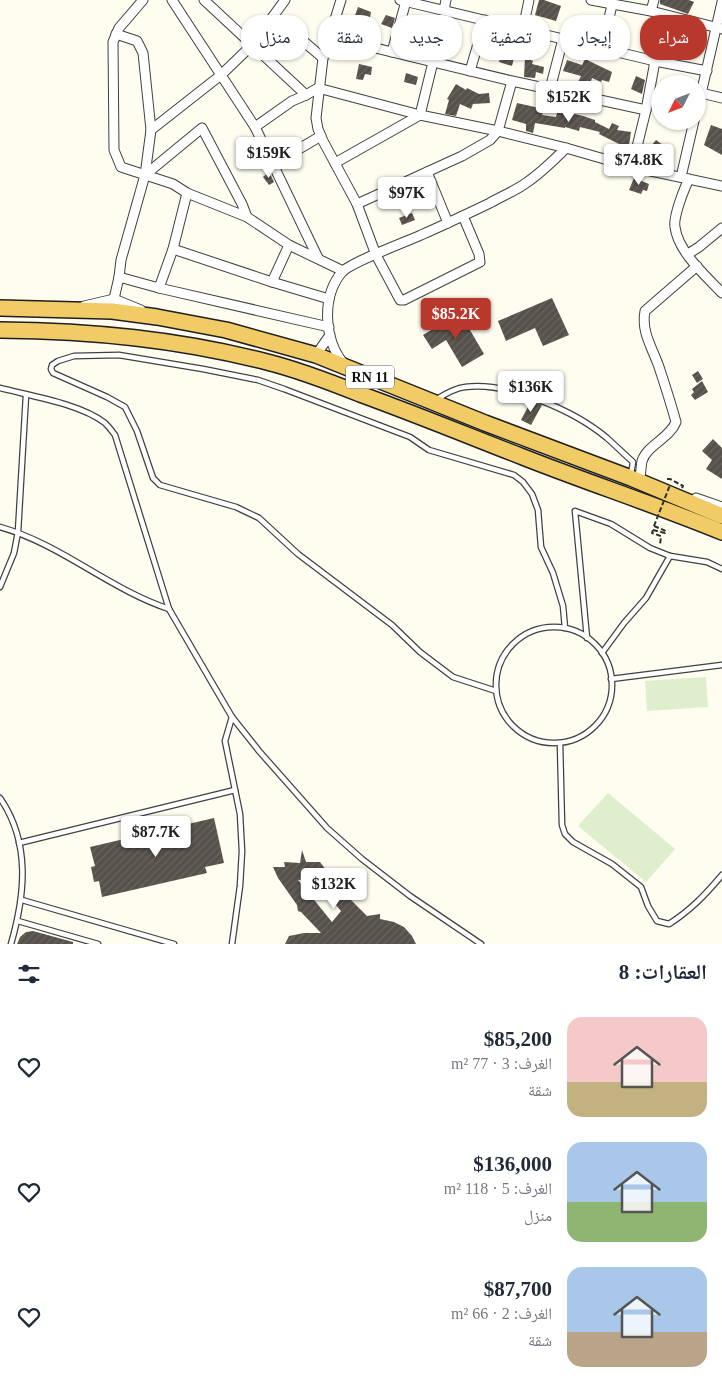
<!DOCTYPE html>
<html lang="ar">
<head>
<meta charset="utf-8">
<style>
  :root { --surface:#fff; --page:#f2f2f3; --text:#1f2937; --muted:#747a83; --accent:#b9382c }
  body { margin:0; font-family:"Times New Roman","Noto Naskh Arabic",serif; background:var(--page); color:var(--text); direction:rtl; height:100vh; display:flex; flex-direction:column; font-size:19px; white-space:nowrap }
  * { box-sizing:border-box; margin:0 }
  p { font-size:16px; color:var(--muted) }
  .icon { flex:none; width:28px; height:28px; fill:none; stroke:currentColor; stroke-width:2; stroke-linecap:round; stroke-linejoin:round }
  .map { position:relative; height:944px; overflow:hidden; direction:ltr }
  .sheet { display:flex; flex-direction:column; background:var(--surface); flex:1 }
  .sheet>* { flex:none }
  .hud { position:absolute; left:15px; top:15px; width:692px; height:45px; direction:rtl; display:flex; gap:10px }
  .needle { width:32px; rotate:228deg }
  .buttons { position:absolute; left:651px; top:75px; display:grid; gap:10px }
  .buttons a { display:grid; place-items:center; width:55px; height:55px; border-radius:50%; background:var(--surface); box-shadow:0 1px 4px #0004; font-size:25px }
  .price { position:absolute; translate:-50% -42px; padding:0 11px; border-radius:5px; background:#fff; color:#222; font-size:16px; line-height:32px; filter:drop-shadow(0 1px 2px #0008) }
  .price::after { content:''; position:absolute; left:50%; top:30px; width:15px; height:11px; margin-left:-8px; background:inherit; clip-path:polygon(0 0,100% 0,50% 100%) }
  .price.active { background:var(--accent); color:#fff }
  ul { padding:0; list-style:none }
  li { display:flex; align-items:center; gap:15px; height:125px; padding:0 15px }
  li span { display:grid; place-items:center; flex:none; width:140px; height:100px; border-radius:15px; color:#555 }
  li>.icon { margin-inline-start:auto }
  span .icon { width:60px; height:60px; fill:#fffc; stroke-width:1 }
  li b { font-size:21px }
  h2 { display:flex; justify-content:space-between; align-items:center; height:60px; padding:0 15px; font-size:21px }
  .chip { padding:0 18px; border-radius:20px; background:var(--surface); box-shadow:0 1px 4px #0004; font-size:18px; line-height:45px }
  .chip.active { background:var(--accent); color:#fff }
  .map>svg:first-child { display:block }
  .pitch { fill:#dfefcd }
  .building { fill:url(#building-hatch); fill-rule:evenodd }
  .lines { fill:none; stroke-linecap:round; stroke-linejoin:round }
  .service-casing { stroke:#414141; stroke-width:7 }
  .minor-casing { stroke:#414141; stroke-width:11 }
  .trunk-casing { stroke:#1f1f1f; stroke-width:18 }
  .path { stroke:#303030; stroke-width:2; stroke-dasharray:5 2.5; stroke-linecap:butt }
  .service { stroke:#fff; stroke-width:4.5 }
  .minor { stroke:#fff; stroke-width:9 }
  .trunk { stroke:#f0cb66; stroke-width:15 }
  .path-bridge { stroke:#303030; stroke-width:2; stroke-dasharray:5 2.5; stroke-linecap:butt }
  .labels { text-anchor:middle; dominant-baseline:central; stroke-width:5; stroke-linejoin:round; paint-order:stroke }
  .shield { fill:#fff; stroke:#565656; stroke-width:1 }
  .shield-label { font-size:14px; font-weight:bold; fill:#0e0e0e }
</style>
</head>
<body>
<div class="map">
<svg width="722" height="944" viewBox="0 0 722 944">
  <defs>
    <pattern id="building-hatch" width="6" height="6" patternUnits="userSpaceOnUse" patternTransform="scale(1.25)"><rect width="6" height="6" fill="#57514b"/><path d="M-1 1l2-2M0 6l6-6M5 7l2-2" fill="none" stroke="#6a6561"/></pattern>
  </defs>
  <rect width="100%" height="100%" fill="#fefdf0"/>
  <g class="pitch">
    <polygon points="706,677 708,707 647,711 645,681"/>
    <polygon points="608,793 675,849 646,882 578,826"/>
  </g>
  <g class="building">
    <polygon points="539,0 544,0 561,6 556,21 535,15"/>
    <polygon points="660,0 689,0 694,2 688,14 660,4"/>
    <polygon points="358,7 371,12 369,23 362,20 361,26 352,24"/>
    <polygon points="386,15 395,18 392,28 381,24"/>
    <polygon points="505,42 517,46 512,66 499,62"/>
    <polygon points="656,47 667,52 664,56 653,54"/>
    <polygon points="525,57 533,61 532,64 544,67 543,74 536,72 535,78 524,77"/>
    <polygon points="585,59 612,72 609,82 602,80 601,82 592,78 588,89 577,84 581,76 563,71 567,60 582,65"/>
    <polygon points="359,64 372,67 371,75 365,74 363,80 356,79"/>
    <polygon points="406,73 418,77 416,85 404,82"/>
    <polygon points="636,76 645,80 642,94 631,89"/>
    <polygon points="456,84 466,90 467,88 479,94 489,93 490,103 473,104 471,109 460,104 456,116 445,114 449,100 447,99"/>
    <polygon points="517,103 544,109 542,115 556,117 558,110 583,116 595,120 595,122 609,129 612,123 619,126 617,130 631,132 629,145 627,145 625,150 617,148 619,144 599,134 600,132 580,127 579,131 565,127 565,128 535,123 533,133 526,131 526,124 512,120"/>
    <polygon points="711,125 722,129 722,155 704,145"/>
    <polygon points="656,140 663,145 658,152 651,146"/>
    <polygon points="269,172 274,182 269,185 263,177"/>
    <polygon points="634,178 649,184 647,191 643,190 641,194 629,190"/>
    <polygon points="412,213 415,220 402,225 399,218"/>
    <polygon points="552,298 569,335 543,346 535,328 506,341 498,321"/>
    <polygon points="460,313 484,354 462,367 446,340 432,349 423,335"/>
    <polygon points="698,371 703,379 697,383 692,375"/>
    <polygon points="543,379 553,384 545,398 535,394"/>
    <polygon points="702,381 708,392 695,400 691,395 694,392 692,389"/>
    <polygon points="531,401 542,405 531,425 521,420"/>
    <polygon points="713,439 722,448 722,479 706,469 712,460 702,451"/>
    <polygon points="214,818 224,863 205,867 207,873 102,897 99,881 94,882 91,867 95,866 90,847"/>
    <path d="M302,850L306,862H320L341,890L346,892L347,896L367,916L380,914V919L394,922L404,927L412,936L416,944H285L289,936L304,933H321L301,912L298,911L297,905L278,878L273,867H285L284,862L300,863ZM314,879L341,911L332,922L298,880Z"/>
    <polygon points="33,931 73,942 73,944 17,944 20,937 26,932"/>
  </g>
  <g class="lines">
    <g class="service-casing">
      <g id="service">
        <path d="M0,388C31,396 81,404 105,423C109,427 112,431 115,435L169,609L232,717L259,751L327,828L362,859L410,896L481,944"/>
        <path d="M437,399C445,394 455,388 465,387C507,381 575,411 607,438C616,446 624,454 633,462L631,474"/>
        <path d="M0,527C61,544 109,589 169,609"/>
        <polyline points="670,556 707,562 722,569"/>
        <polyline points="0,587 14,553 18,532 26,395"/>
        <circle cx="554" cy="685" r="58"/>
        <polyline points="587,638 575,511 611,524 650,548 670,556 646,598 624,623 602,653"/>
        <polyline points="611,679 722,665"/>
        <polyline points="496,691 453,677 420,652 392,625 298,554 259,518 236,507 160,485 153,478 137,431 125,407 107,397 53,373 51,369 52,365 58,361 74,356 119,355 203,369 258,380 284,389 410,437 429,450 514,475 523,482 532,494 538,510 541,547 553,573 563,606 565,628"/>
        <polyline points="232,717 225,741 240,814 242,851 240,886 232,944"/>
        <path d="M560,743L562,825L565,834L573,842L612,864L641,887L648,906L657,921L669,924C691,910 706,894 722,875"/>
        <path d="M0,798C31,843 25,895 11,944"/>
        <polyline points="19,843 235,790"/>
        <polyline points="22,900 174,944"/>
        <polyline points="18,921 98,944"/>
      </g>
    </g>
    <g class="minor-casing">
      <g id="minor">
        <polyline points="143,0 119,28 113,42 114,150 121,167 173,184 187,193 247,217 289,245 343,271"/>
        <polyline points="172,0 255,127 318,258"/>
        <polyline points="204,0 306,95 318,88 420,115 498,131 566,148 632,167 722,186"/>
        <polyline points="341,0 323,58 316,118 318,129 323,141 357,204 376,255 400,300 404,300 480,262 479,254 463,216"/>
        <polyline points="400,0 655,61 707,71"/>
        <polyline points="591,0 651,11 722,29"/>
        <polyline points="444,10 446,0"/>
        <polyline points="651,11 654,0"/>
        <polyline points="274,16 323,58"/>
        <polyline points="523,29 529,0"/>
        <polyline points="116,34 137,41 143,53 151,130 145,175 121,260 119,277"/>
        <polyline points="330,37 512,81 646,110"/>
        <polyline points="602,48 612,5"/>
        <polyline points="392,52 406,1"/>
        <polyline points="470,71 485,20"/>
        <polyline points="550,89 563,39"/>
        <polyline points="701,93 722,98"/>
        <polyline points="698,107 722,2"/>
        <polyline points="255,127 292,101 306,95"/>
        <polyline points="151,130 221,75 252,45 285,0"/>
        <polyline points="335,163 420,115 433,62"/>
        <polyline points="273,164 321,136"/>
        <polyline points="632,167 646,110 655,61"/>
        <polyline points="427,172 448,223"/>
        <polyline points="145,175 202,128 242,204 247,217"/>
        <polyline points="681,177 694,121"/>
        <path d="M689,179C684,189 673,217 675,227C678,252 706,276 722,293"/>
        <polyline points="357,204 462,156 490,140 498,131 512,81"/>
        <polyline points="173,249 272,282 329,299"/>
        <polyline points="688,254 699,247 722,228"/>
        <polyline points="272,282 289,245"/>
        <polyline points="159,288 173,249 187,193"/>
        <polyline points="114,299 119,277 159,288 329,327"/>
        <polyline points="84,306 114,299 141,310"/>
        <polyline points="316,355 330,335"/>
        <path d="M344,364C324,340 321,297 342,272C351,262 406,242 421,235C444,225 467,214 490,203C502,196 515,191 526,183C541,173 554,160 566,148"/>
        <path d="M640,477C641,472 641,466 642,461C647,445 670,438 676,422C671,404 665,385 659,367C652,347 641,332 645,311L697,266"/>
        <polyline points="696,498 722,507"/>
      </g>
    </g>
    <g class="trunk-casing">
      <g id="trunk">
        <polyline points="0,308 112,311 157,317 226,330 316,355 485,423 631,478 722,516"/>
        <path d="M0,330C92,331 177,339 267,362C299,370 330,382 360,394C415,414 469,436 523,457C589,483 656,505 722,532"/>
      </g>
    </g>
    <g class="path">
      <polyline points="667,479 670,479 683,486 682,488"/>
      <polyline points="653,530 652,533 661,536 660,545"/>
      <polyline points="653,530 665,533 666,531 654,526"/>
    </g>
    <use href="#service" class="service"/>
    <use href="#minor" class="minor"/>
    <use href="#trunk" class="trunk"/>
    <polyline class="path-bridge" points="654,526 670,485"/>
  </g>
  <g class="labels">
    <rect class="shield" x="346" y="365.5" width="48" height="23" rx="4"/>
    <g class="shield-label">
      <text x="370" y="377">RN 11</text>
    </g>
  </g>
</svg>
<div class="buttons">
<a><svg class="needle" viewBox="-14 -14 28 28"><path d="M0-13l5 13h-10z" fill="#e53935"/><path d="M0 13l5-13h-10z" fill="#747a83"/></svg></a>
</div>
<b class="price" style="left:569px;top:123px">$152K</b>
<b class="price" style="left:269px;top:179px">$159K</b>
<b class="price" style="left:639px;top:186px">$74.8K</b>
<b class="price" style="left:407px;top:219px">$97K</b>
<b class="price active" style="left:456px;top:340px">$85.2K</b>
<b class="price" style="left:531px;top:413px">$136K</b>
<b class="price" style="left:156px;top:858px">$87.7K</b>
<b class="price" style="left:334px;top:910px">$132K</b>
<div class="hud">
<a class="chip active">شراء</a>
<a class="chip">إيجار</a>
<a class="chip">تصفية</a>
<a class="chip">جديد</a>
<a class="chip">شقة</a>
<a class="chip">منزل</a>
</div>
</div>
<section class="sheet">
<h2>العقارات: 8<svg class="icon" aria-label="filters" viewBox="0 0 24 24"><path d="M4 7h16M4 17h16"/><circle cx="9" cy="7" r="2"/><circle cx="15" cy="17" r="2"/></svg></h2>
<ul>
<li><span style="background:linear-gradient(#f6c9c9 65%,#c2b280 0)"><svg class="icon" aria-label="home" viewBox="0 0 24 24"><path d="M3 11l9-7 9 7M6 9v11h12V9"/></svg></span><div><b>$85,200</b><p>الغرف: 3 · 77 m²</p><p>شقة</p></div><svg class="icon" aria-label="heart" viewBox="0 0 24 24"><path d="M12 20l-8-8c-3-5 5-10 8-4 3-6 11-1 8 4z"/></svg></li>
<li><span style="background:linear-gradient(#a9c7e8 60%,#8fb573 0)"><svg class="icon" aria-label="home" viewBox="0 0 24 24"><path d="M3 11l9-7 9 7M6 9v11h12V9"/></svg></span><div><b>$136,000</b><p>الغرف: 5 · 118 m²</p><p>منزل</p></div><svg class="icon" aria-label="heart" viewBox="0 0 24 24"><path d="M12 20l-8-8c-3-5 5-10 8-4 3-6 11-1 8 4z"/></svg></li>
<li><span style="background:linear-gradient(#a9c7e8 65%,#b9a48a 0)"><svg class="icon" aria-label="home" viewBox="0 0 24 24"><path d="M3 11l9-7 9 7M6 9v11h12V9"/></svg></span><div><b>$87,700</b><p>الغرف: 2 · 66 m²</p><p>شقة</p></div><svg class="icon" aria-label="heart" viewBox="0 0 24 24"><path d="M12 20l-8-8c-3-5 5-10 8-4 3-6 11-1 8 4z"/></svg></li>
</ul>
</section>
</body>
</html>
